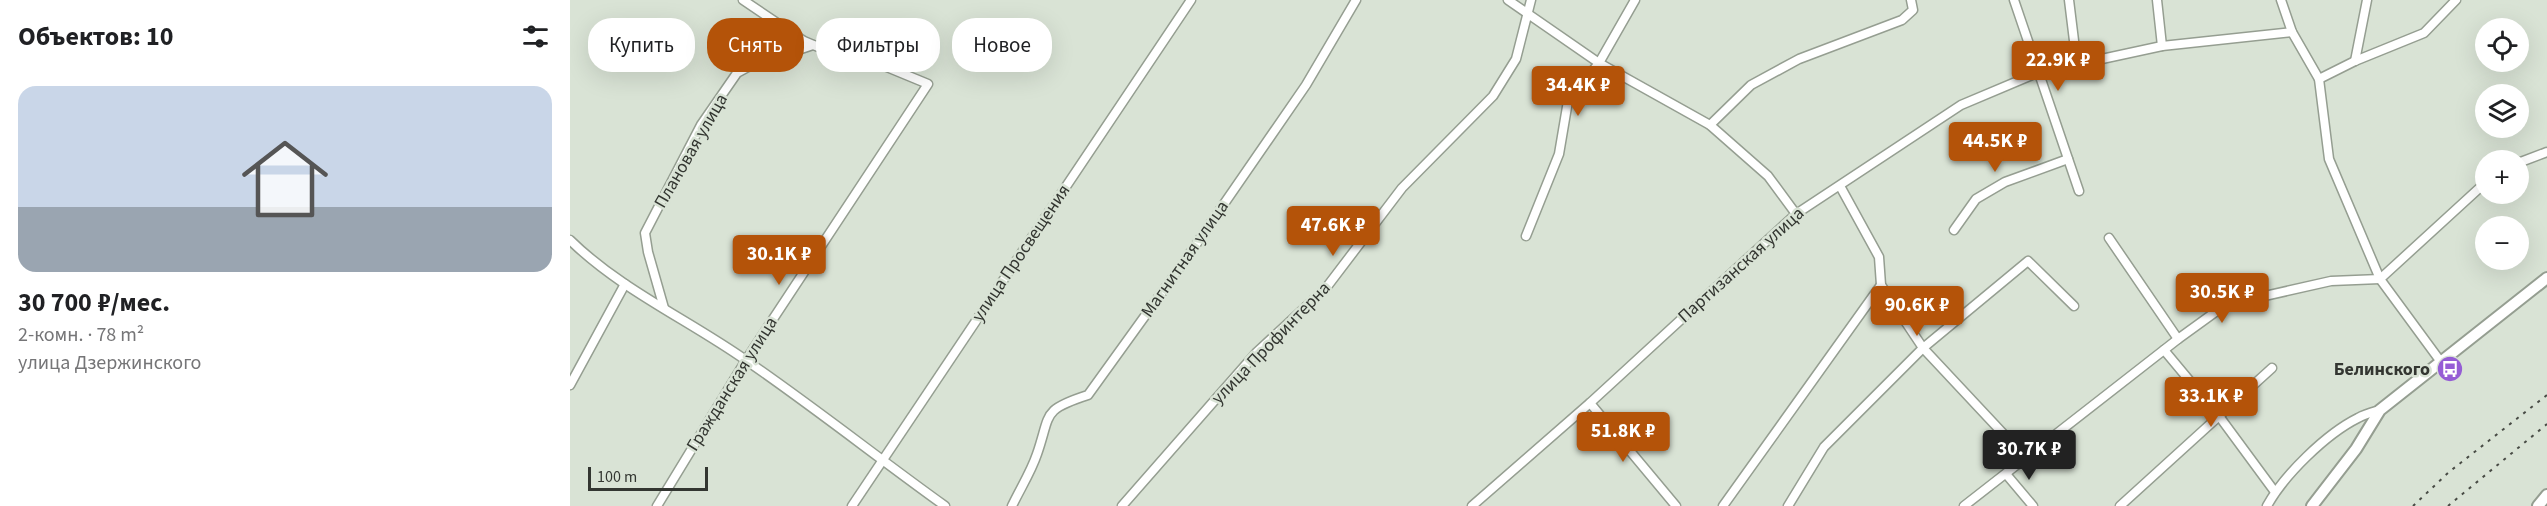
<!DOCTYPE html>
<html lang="ru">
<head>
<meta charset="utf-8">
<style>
  :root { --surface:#fff; --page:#f6f6f6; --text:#202124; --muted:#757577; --line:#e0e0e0; --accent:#b45309 }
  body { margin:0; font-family:"Source Sans 3",sans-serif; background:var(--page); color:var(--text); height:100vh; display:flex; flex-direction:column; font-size:22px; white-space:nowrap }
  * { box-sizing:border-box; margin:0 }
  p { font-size:20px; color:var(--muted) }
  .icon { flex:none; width:33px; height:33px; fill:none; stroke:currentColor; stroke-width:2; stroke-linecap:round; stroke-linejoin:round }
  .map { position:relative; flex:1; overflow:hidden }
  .side { display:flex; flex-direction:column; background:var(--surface); width:570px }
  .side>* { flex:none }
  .guide { position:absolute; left:18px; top:18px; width:570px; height:54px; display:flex; gap:12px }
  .tools { position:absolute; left:1905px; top:18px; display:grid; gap:12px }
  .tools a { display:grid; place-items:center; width:54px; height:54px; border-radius:50%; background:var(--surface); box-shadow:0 6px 24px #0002; font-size:30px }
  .scale { position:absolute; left:18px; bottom:15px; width:120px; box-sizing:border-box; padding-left:6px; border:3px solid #333631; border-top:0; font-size:16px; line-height:21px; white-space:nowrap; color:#333631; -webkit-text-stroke:4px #d9e3d5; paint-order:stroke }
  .price { position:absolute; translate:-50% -51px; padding:0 14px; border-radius:6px; background:var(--accent); color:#fff; font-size:20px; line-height:39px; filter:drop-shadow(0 2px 3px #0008) }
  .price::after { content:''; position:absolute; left:50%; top:36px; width:18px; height:14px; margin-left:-9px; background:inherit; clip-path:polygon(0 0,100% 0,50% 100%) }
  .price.selected { background:#222; color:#fff }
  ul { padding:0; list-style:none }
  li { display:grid; align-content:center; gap:12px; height:318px; padding:0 18px }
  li+li { border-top:2px solid var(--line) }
  li span { display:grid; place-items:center; height:186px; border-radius:18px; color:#555 }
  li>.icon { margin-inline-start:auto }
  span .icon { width:108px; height:108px; fill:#fffc; stroke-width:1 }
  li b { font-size:26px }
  h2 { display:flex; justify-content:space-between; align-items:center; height:72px; padding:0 18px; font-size:26px }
  .chip { padding:0 21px; border-radius:24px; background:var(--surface); box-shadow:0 6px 24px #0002; font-size:21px; line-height:54px }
  .chip.selected { background:var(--accent); color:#fff }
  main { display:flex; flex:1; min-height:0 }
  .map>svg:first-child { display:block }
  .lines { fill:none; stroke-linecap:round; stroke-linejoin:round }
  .minor-casing { stroke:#959e91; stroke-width:11 }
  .major-casing { stroke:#959e91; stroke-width:14 }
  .minor { stroke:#fff; stroke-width:8 }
  .major { stroke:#fff; stroke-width:10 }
  .rail { stroke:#484b45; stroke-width:2; stroke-dasharray:3 6; stroke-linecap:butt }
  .labels { text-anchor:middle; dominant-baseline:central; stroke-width:5; stroke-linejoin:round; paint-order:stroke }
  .street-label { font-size:18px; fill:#333631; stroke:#d9e3d5 }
  .poi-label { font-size:18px; font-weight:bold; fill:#333631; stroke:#d9e3d5; text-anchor:end }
</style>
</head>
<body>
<main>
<section class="side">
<h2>Объектов: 10<svg class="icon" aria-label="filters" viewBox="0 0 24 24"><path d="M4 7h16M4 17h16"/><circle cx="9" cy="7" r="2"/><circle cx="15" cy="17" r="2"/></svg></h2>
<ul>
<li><span style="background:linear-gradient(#c9d6e8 65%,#9aa5b1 0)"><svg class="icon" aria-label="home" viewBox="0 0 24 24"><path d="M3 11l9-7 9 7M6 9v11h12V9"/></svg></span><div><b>30 700 ₽/мес.</b><p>2-комн. · 78 m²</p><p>улица Дзержинского</p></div></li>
</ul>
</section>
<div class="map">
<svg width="1977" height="506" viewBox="0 0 1977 506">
  <rect width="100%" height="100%" fill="#d9e3d5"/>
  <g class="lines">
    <g class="minor-casing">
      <g id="minor">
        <polyline points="938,0 1029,63 1140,125 1198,176 1226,214"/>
        <polyline points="1444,0 1509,191"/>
        <polyline points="1499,0 1507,65"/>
        <polyline points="1587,0 1592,46"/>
        <polyline points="1711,0 1722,32 1749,79 1759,159 1810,279 1871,362"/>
        <polyline points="1785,61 1797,0"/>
        <polyline points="1749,79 1785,61 1854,33 1886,0"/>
        <polyline points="1140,125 1181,85 1229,59 1332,20 1343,10 1341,0"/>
        <polyline points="1948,163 1977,152"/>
        <polyline points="1270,186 1309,257 1311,285 1353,348 1456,458"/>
        <polyline points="1384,230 1406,199 1435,182 1498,159"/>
        <polyline points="956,236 989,154 998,101 1029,63 1065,0"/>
        <polyline points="1539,238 1608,339"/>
        <path d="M0,240C51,290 119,320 177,361C244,407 308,458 375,506"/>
        <polyline points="94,308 78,252 75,233 131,125 167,73 178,67 243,45"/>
        <polyline points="1594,350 1649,416 1705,492"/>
        <polyline points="0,385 55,284"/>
        <polyline points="1020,403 1106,506"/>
        <polyline points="1436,474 1463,506"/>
        <polyline points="87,506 176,360 358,84 295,58 267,55 234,41 173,0"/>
        <polyline points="282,506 621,0"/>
        <path d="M442,506C450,489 461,472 467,454C481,414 471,410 518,395L616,259L736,85L786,0"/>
        <polyline points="552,506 687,352 756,288 832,188 923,96 946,59 961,0"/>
        <polyline points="902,506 1020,403 1226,214 1391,105 1467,73 1592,46 1722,32"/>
        <polyline points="1153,506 1311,285"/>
        <polyline points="1218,506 1254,447 1353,348 1458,261 1504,306"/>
        <polyline points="1394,506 1608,339 1655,305 1761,281 1810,279 1916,182"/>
        <polyline points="1550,506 1702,368"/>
        <path d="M1697,506C1714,475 1756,434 1788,418C1795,414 1803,412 1810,410"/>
      </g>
    </g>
    <g class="major-casing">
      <g id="major">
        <polyline points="1742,506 1786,449 1810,410 1977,278"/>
        <polyline points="1968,506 1977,495"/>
      </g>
    </g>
    <use href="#minor" class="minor"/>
    <use href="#major" class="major"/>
    <g class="rail">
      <polyline points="1843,506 1879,472 1977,395"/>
      <polyline points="1878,506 1977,424"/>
    </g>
  </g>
  <defs>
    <g id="bus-disc" transform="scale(1.35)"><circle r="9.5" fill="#955dd5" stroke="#d9e3d5"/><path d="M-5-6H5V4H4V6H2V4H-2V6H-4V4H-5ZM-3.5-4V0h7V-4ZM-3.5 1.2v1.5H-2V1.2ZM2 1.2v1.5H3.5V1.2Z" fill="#fff"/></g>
  </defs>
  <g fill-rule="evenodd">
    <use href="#bus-disc" x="1880" y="369"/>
  </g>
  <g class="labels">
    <g class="street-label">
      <text transform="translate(121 151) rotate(-60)">Плановая улица</text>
      <text transform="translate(451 253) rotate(-56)">улица Просвещения</text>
      <text transform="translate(615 259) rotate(-55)">Магнитная улица</text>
      <text transform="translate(1171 265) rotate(-42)">Партизанская улица</text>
      <text transform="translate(701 343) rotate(-46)">улица Профинтерна</text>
      <text transform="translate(162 384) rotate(-58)">Гражданская улица</text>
    </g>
    <g class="poi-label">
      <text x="1860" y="369">Белинского</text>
    </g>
  </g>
</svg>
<div class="tools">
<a><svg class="icon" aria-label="locate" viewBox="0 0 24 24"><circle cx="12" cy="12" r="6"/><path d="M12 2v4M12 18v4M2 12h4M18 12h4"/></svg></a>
<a><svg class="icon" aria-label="layers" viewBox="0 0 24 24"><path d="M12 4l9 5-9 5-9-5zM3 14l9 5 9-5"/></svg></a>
<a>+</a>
<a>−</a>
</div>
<div class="scale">100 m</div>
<b class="price" style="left:1488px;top:92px">22.9K ₽</b>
<b class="price" style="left:1008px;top:117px">34.4K ₽</b>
<b class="price" style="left:1425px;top:173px">44.5K ₽</b>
<b class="price" style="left:763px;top:257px">47.6K ₽</b>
<b class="price" style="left:209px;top:286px">30.1K ₽</b>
<b class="price" style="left:1652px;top:324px">30.5K ₽</b>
<b class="price" style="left:1347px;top:337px">90.6K ₽</b>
<b class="price" style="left:1641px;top:428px">33.1K ₽</b>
<b class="price" style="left:1053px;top:463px">51.8K ₽</b>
<b class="price selected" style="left:1459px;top:481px">30.7K ₽</b>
<div class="guide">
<a class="chip">Купить</a>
<a class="chip selected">Снять</a>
<a class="chip">Фильтры</a>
<a class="chip">Новое</a>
</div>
</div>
</main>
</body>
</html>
